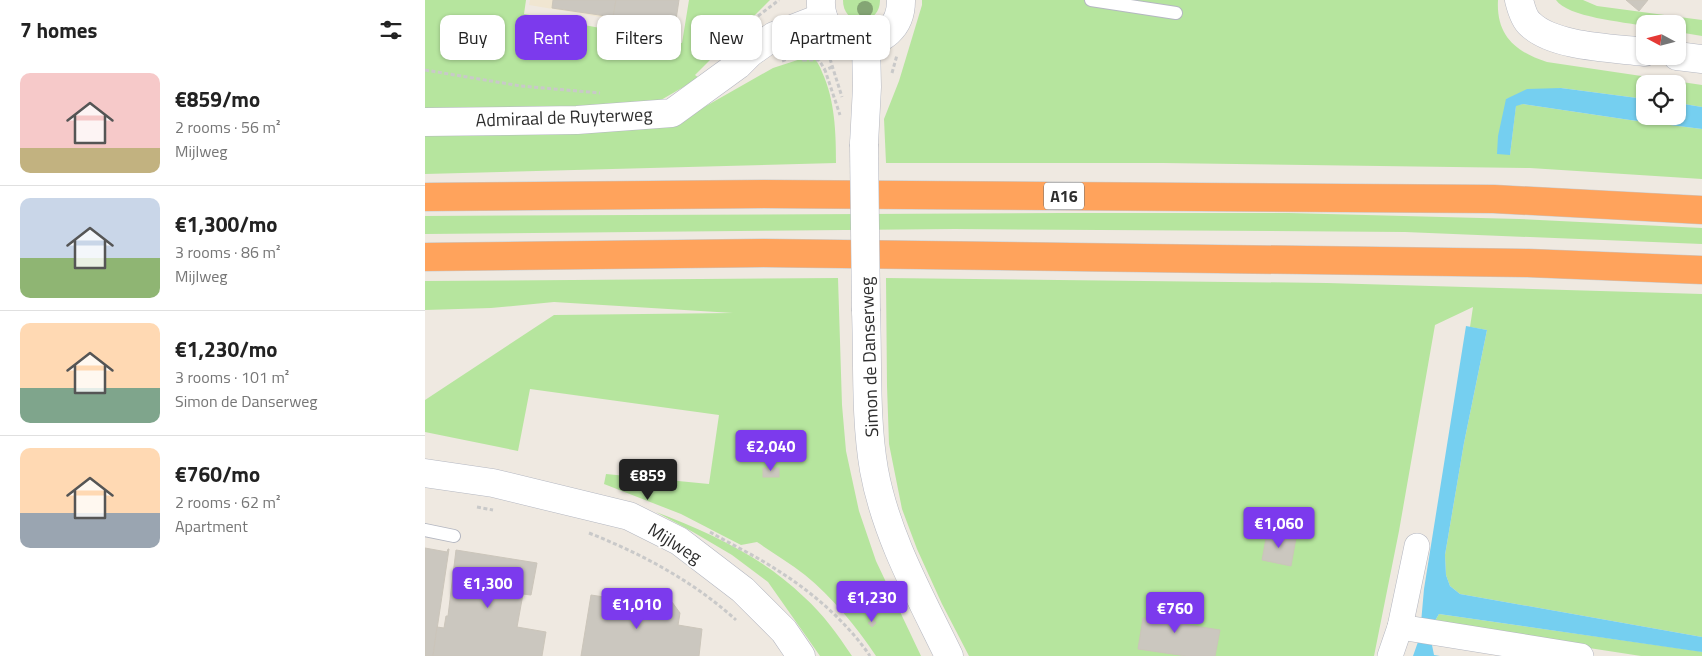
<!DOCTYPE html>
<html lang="en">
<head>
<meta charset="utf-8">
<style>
  :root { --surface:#fff; --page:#f6f6f6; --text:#222; --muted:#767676; --line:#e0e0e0; --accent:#7c3aed }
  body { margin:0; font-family:"Titillium Web",sans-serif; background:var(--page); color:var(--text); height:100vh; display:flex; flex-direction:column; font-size:19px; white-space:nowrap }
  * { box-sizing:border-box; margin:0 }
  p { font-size:16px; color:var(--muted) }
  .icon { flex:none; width:28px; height:28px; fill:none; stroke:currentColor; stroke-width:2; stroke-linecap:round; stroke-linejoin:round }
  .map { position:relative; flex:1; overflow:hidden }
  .sheet { display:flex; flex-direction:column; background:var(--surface); width:425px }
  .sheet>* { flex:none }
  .guide { position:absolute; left:15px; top:15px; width:475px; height:45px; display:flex; gap:10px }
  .needle { width:32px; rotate:277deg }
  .tools { position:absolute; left:1211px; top:15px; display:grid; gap:10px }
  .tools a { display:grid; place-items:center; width:50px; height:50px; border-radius:10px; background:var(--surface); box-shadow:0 1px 4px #0004; font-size:25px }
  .price { position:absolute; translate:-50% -42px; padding:0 11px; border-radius:5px; background:var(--accent); color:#fff; font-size:16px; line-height:32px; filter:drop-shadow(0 1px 2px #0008) }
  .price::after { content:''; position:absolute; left:50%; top:30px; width:15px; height:11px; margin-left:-8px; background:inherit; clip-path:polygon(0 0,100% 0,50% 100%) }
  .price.active { background:#222; color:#fff }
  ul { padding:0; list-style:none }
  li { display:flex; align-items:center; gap:15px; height:125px; padding:0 20px }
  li+li { border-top:1px solid var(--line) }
  li span { display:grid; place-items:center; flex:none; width:140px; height:100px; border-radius:10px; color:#555 }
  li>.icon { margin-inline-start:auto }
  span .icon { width:60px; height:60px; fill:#fffc; stroke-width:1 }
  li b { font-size:21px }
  h2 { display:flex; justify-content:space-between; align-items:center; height:60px; padding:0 20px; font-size:21px }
  .pill { padding:0 18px; border-radius:10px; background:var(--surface); box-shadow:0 1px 4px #0004; font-size:18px; line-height:45px }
  .pill.active { background:var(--accent); color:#fff }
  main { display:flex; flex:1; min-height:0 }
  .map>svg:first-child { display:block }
  .education { fill:#f0e6d1 }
  .green { fill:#b6e59e }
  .water { fill:#75cff0 }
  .building { fill:#cbc7bf; stroke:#cbc5ba }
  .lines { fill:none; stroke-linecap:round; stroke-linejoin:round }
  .lane-casing { stroke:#b4b7c1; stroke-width:14 }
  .street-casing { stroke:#b4b7c1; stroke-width:26 }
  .secondary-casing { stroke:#b4b7c1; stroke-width:29 }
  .highway-casing { stroke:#c9c9c9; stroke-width:29 }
  .path { stroke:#c9c9c9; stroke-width:3; stroke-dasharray:4 2.5; stroke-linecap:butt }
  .lane { stroke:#fff; stroke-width:12 }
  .street { stroke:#fff; stroke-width:25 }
  .secondary { stroke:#fff; stroke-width:28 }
  .highway { stroke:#ffa35c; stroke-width:28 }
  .secondary-bridge-casing { stroke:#b4b7c1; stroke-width:29; stroke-linecap:butt }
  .secondary-bridge { stroke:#fff; stroke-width:28 }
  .tree { fill:#84a574 }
  .labels { text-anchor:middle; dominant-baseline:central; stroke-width:4; stroke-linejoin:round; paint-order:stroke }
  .shield { fill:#fff; stroke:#6d6d6d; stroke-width:1 }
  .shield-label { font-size:16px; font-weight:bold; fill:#2e2e2e }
  .street-label { font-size:18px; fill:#2e2e2e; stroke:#fff }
</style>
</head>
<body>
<main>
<section class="sheet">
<h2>7 homes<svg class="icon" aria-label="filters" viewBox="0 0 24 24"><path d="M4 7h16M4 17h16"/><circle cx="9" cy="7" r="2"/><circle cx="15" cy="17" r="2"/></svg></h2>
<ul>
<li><span style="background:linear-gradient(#f6c9c9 75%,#c2b280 0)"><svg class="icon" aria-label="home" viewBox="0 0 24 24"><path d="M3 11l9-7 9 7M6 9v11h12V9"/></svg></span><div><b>€859/mo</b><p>2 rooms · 56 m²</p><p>Mijlweg</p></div></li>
<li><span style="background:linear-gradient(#c9d6e8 60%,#8fb573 0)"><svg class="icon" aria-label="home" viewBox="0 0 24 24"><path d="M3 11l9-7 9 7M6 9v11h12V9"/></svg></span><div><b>€1,300/mo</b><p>3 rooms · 86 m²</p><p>Mijlweg</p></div></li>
<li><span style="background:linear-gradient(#ffd9b3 65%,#7fa58c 0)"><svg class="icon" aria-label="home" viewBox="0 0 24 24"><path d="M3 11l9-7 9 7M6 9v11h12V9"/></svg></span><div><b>€1,230/mo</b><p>3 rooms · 101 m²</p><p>Simon de Danserweg</p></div></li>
<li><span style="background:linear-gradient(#ffd9b3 65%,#9aa5b1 0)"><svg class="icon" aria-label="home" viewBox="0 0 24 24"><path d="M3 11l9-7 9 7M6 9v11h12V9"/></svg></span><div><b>€760/mo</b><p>2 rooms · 62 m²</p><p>Apartment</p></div></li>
</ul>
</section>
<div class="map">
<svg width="1277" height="656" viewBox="0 0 1277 656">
  <rect width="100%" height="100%" fill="#efe9e1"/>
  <polygon class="education" points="105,0 221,0 217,24 104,5"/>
  <g class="green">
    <polygon points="0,0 101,0 99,14 257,43 264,0 345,0 270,75 274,78 229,104 0,113"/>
    <path d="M418,0H455C455,12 448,19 437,21C425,19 418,13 418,0Z"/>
    <path d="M497,0H1073C1071,36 1091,52 1122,62L1277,85V107L1253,103L1252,84H1220V99L1136,88L1081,99L1085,155L1091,105L1098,104L1205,120L1277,129V179L1105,168L738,163H461L459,119L474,81L497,5Z"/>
    <path d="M1131,0H1158L1172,6L1277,20V36L1253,32L1252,24H1220V26C1199,22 1142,17 1131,0Z"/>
    <path d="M388,55C391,60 395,66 397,72C410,100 411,133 411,163L0,174V135L260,118L348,68Z"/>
    <polygon points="637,213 864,213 1094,219 1277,228 1277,244 980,232 530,229 0,234 0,216"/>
    <path d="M413,278L417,405L421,451L434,511L451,561L496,656H451C431,626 407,597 380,575C365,563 348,553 332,542L316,545L256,514L179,484L181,474L284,484L294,415L105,389L93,451L0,432V400L129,315L308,313L129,302L66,308L0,310V281Z"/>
    <polygon points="461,278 902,283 1277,294 1277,637 1035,594 1025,586 1021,575 1020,555 1039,443 1062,330 1045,327 1048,307 1010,325 974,531 949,656 544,656 517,604 492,549 477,509 464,444 462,386"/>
    <path d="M231,512C285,533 337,556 379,597C398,614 413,635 427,656H395L343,582L307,555L268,532Z"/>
    <polygon points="1014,614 1273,651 1277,652 1277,656 1216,656 1008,624"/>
  </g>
  <g class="water">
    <polygon points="1136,88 1220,99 1220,116 1252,116 1253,103 1277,107 1277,129 1205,120 1098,104 1091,106 1085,155 1072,154 1073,136 1081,99 1102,89"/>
    <polygon points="1041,326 1062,330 1039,443 1020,555 1021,575 1025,586 1035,594 1277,637 1277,652 1014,614 1008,624 996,623 999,589"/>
    <polygon points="994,639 1004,641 1007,645 1009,655 1015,656 988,656"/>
  </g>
  <g class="building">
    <polygon points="128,0 191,0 188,17 127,8"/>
    <polygon points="191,0 254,0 249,33 224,29 225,23 188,17"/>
    <polygon points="1201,0 1223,0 1214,11"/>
    <rect x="338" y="468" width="16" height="9"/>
    <polygon points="842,533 871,538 866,566 837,560"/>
    <polygon points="0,548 22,552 23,549 24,549 8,656 0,656"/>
    <polygon points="31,550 112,563 106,595 98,594 92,627 121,632 117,656 8,656 12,627 19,628 21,616 23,616"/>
    <polygon points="166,595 224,604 231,599 247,602 255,613 253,625 277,629 274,656 156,656"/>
    <polygon points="723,603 760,609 757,624 795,630 790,656 761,656 713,649 718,618 721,618"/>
    <polygon points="448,619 451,623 447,627 443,623"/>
  </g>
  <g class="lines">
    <g class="lane-casing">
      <g id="lane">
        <polyline points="666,0 751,13"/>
        <polyline points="0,530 29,536"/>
      </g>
    </g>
    <g class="street-casing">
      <g id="street">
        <polyline points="975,627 1156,656"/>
        <polyline points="965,656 975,627 992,546"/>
      </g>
    </g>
    <g class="secondary-casing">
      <g id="secondary">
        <path d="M396,0C393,55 477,57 476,0"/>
        <path d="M1094,0C1096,8 1099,19 1105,24C1128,47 1188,48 1220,52"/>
        <polyline points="1252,56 1277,59"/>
        <polyline points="0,122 152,120 247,113 313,65 325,53 349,36 398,17"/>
        <polyline points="439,144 442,87 441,43"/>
        <path d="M441,311C443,363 440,418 449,470C461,536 495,596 524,656"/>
        <polyline points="0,473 68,483 204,516 254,541 318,590 359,631 376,656"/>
      </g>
    </g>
    <g class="highway-casing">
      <g id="highway">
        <polyline points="0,197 339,194 1069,199 1277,210"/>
        <polyline points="0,257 339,253 1103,263 1277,270"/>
      </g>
    </g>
    <g class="path">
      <polyline points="333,16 354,0"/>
      <polyline points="375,54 378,60 394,60 400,70"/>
      <polyline points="405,59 417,97"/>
      <polyline points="357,61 390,49"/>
      <polyline points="407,67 400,70 415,115"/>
      <polyline points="0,70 96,86 175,93"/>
      <polyline points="467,73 472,55"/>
      <polyline points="52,507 68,510"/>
      <path d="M285,532C307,545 331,556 352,570C387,592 421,621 445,656"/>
      <path d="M164,533C217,554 268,581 311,620"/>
    </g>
    <use href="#lane" class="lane"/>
    <use href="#street" class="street"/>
    <use href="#secondary" class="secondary"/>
    <use href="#highway" class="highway"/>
    <g class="secondary-bridge-casing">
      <polyline id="secondary-bridge" points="439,144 441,311"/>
    </g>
    <use href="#secondary-bridge" class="secondary-bridge"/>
  </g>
  <circle class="tree" cx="440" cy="9" r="8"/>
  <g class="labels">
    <rect class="shield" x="619" y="182.5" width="40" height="27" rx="4"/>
    <g class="shield-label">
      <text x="639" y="196">A16</text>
    </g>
    <g class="street-label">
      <text transform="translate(139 117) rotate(-2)">Admiraal de Ruyterweg</text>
      <text transform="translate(444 357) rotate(-92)">Simon de Danserweg</text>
      <text transform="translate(250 543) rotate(32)">Mijlweg</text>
    </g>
  </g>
</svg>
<div class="tools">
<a><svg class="needle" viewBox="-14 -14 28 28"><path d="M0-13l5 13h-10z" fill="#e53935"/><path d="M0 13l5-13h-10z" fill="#767676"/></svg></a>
<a><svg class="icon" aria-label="locate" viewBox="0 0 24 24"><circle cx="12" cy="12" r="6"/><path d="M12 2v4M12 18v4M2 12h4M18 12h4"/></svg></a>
</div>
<b class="price" style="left:346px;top:472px">€2,040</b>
<b class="price active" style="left:223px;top:501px">€859</b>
<b class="price" style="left:854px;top:549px">€1,060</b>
<b class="price" style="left:63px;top:609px">€1,300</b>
<b class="price" style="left:447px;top:623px">€1,230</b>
<b class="price" style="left:212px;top:630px">€1,010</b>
<b class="price" style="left:750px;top:634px">€760</b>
<div class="guide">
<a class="pill">Buy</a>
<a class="pill active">Rent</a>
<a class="pill">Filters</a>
<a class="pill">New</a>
<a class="pill">Apartment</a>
</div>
</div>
</main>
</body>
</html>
